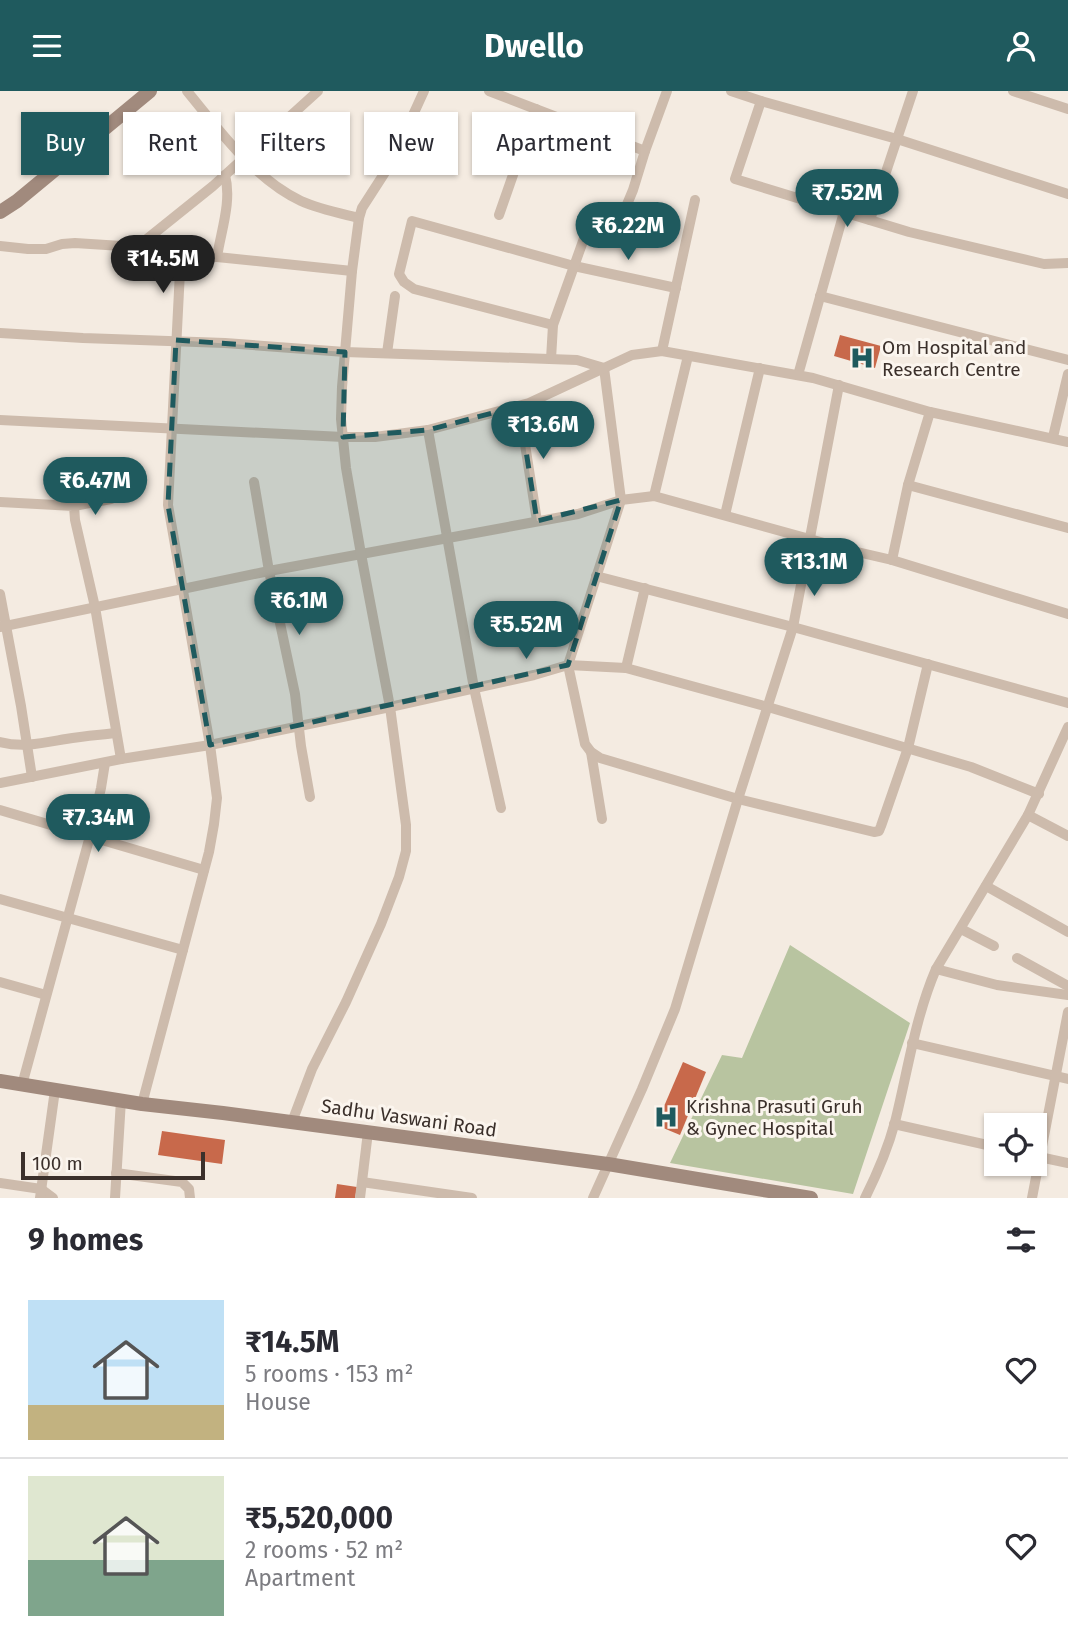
<!DOCTYPE html>
<html lang="en">
<head>
<meta charset="utf-8">
<style>
  :root { --surface:#fff; --page:#f2f2f3; --text:#2b2b33; --muted:#7c7c81; --line:#e1e1e2; --accent:#1f5a5e }
  body { margin:0; font-family:"Fira Sans",sans-serif; background:var(--page); color:var(--text); height:100vh; display:flex; flex-direction:column; font-size:26px; white-space:nowrap }
  * { box-sizing:border-box; margin:0 }
  p { font-size:23px; color:var(--muted) }
  .icon { flex:none; width:38px; height:38px; fill:none; stroke:currentColor; stroke-width:2; stroke-linecap:round; stroke-linejoin:round }
  .map { position:relative; height:1107px; overflow:hidden }
  .sheet { display:flex; flex-direction:column; background:var(--surface); flex:1 }
  .sheet>* { flex:none }
  .hud { position:absolute; left:21px; top:21px; width:700px; height:63px; display:flex; gap:14px }
  .tools { position:absolute; left:984px; top:1022px; display:grid; gap:14px }
  .tools a { display:grid; place-items:center; width:63px; height:63px; border-radius:0px; background:var(--surface); box-shadow:0 2px 5px #0004; font-size:35px }
  .scale { position:absolute; left:21px; bottom:18px; width:184px; box-sizing:border-box; padding-left:7px; border:4px solid #3b302b; border-top:0; font-size:19px; line-height:24px; white-space:nowrap; color:#3b302b; -webkit-text-stroke:5px #fbf5ee; paint-order:stroke }
  .price { position:absolute; translate:-50% -60px; padding:0 16px; border-radius:24px; background:var(--accent); color:#fff; font-size:23px; line-height:46px; filter:drop-shadow(0 2px 4px #0008) }
  .price::after { content:''; position:absolute; left:50%; top:42px; width:21px; height:16px; margin-left:-10px; background:inherit; clip-path:polygon(0 0,100% 0,50% 100%) }
  .price.active { background:#222; color:#fff }
  ul { padding:0; list-style:none }
  li { display:flex; align-items:center; gap:21px; height:175px; padding:0 28px }
  li+li { border-top:2px solid var(--line) }
  li span { display:grid; place-items:center; flex:none; width:196px; height:140px; border-radius:0px; color:#555 }
  li>.icon { margin-inline-start:auto }
  span .icon { width:84px; height:84px; fill:#fffc; stroke-width:1 }
  li b { font-size:30px }
  h2 { display:flex; justify-content:space-between; align-items:center; height:84px; padding:0 28px; font-size:30px }
  .pill { padding:0 24px; border-radius:0px; background:var(--surface); box-shadow:0 2px 5px #0004; font-size:24px; line-height:63px }
  .pill.active { background:var(--accent); color:#fff }
  header { display:flex; justify-content:space-between; align-items:center; height:91px; padding:0 28px; background:var(--accent); color:#fff; font-size:32px; font-weight:700 }
  .map>svg:first-child { display:block }
  .green { fill:#b8c4a0 }
  .building { fill:#c8694b }
  .lines { fill:none; stroke-linecap:round; stroke-linejoin:round }
  .street { stroke:#cdbbac; stroke-width:10 }
  .secondary { stroke:#a18a7d; stroke-width:14 }
  .marked { fill:#1f5a5e; fill-opacity:0.2; stroke:#1f5a5e; stroke-width:5; stroke-dasharray:14 9; stroke-linejoin:round }
  .labels { text-anchor:middle; dominant-baseline:central; stroke-width:6; stroke-linejoin:round; paint-order:stroke }
  .poi-label { font-size:19px; fill:#3b302b; stroke:#fbf5ee; text-anchor:start }
  .street-label { font-size:19px; fill:#3b302b; stroke:#fbf5ee }
</style>
</head>
<body>
<header><svg class="icon" aria-label="menu" viewBox="0 0 24 24"><path d="M4 6h16M4 12h16M4 18h16"/></svg>Dwello<svg class="icon" aria-label="person" viewBox="0 0 24 24"><circle cx="12" cy="8" r="4"/><path d="M4 21q1-7 8-7t8 7"/></svg></header>
<div class="map">
<svg width="1068" height="1107" viewBox="0 0 1068 1107">
  <rect width="100%" height="100%" fill="#f4ebe1"/>
  <polygon class="green" points="790,854 910,932 853,1103 670,1072 722,964 742,967"/>
  <g class="building">
    <polygon points="840,244 881,255 875,277 834,265"/>
    <polygon points="683,971 706,981 680,1044 656,1034"/>
    <polygon points="162,1040 225,1049 222,1073 158,1064"/>
    <polygon points="337,1093 357,1096 355,1107 335,1107"/>
  </g>
  <g class="lines">
    <g class="street">
      <path d="M187,0C219,39 254,88 301,110C319,118 339,122 359,127"/>
      <polyline points="489,0 645,60 667,0"/>
      <polyline points="731,0 761,10 735,88 909,141 1044,173 1068,172"/>
      <polyline points="1013,0 1068,18"/>
      <polyline points="761,10 897,48 1068,103"/>
      <polyline points="499,124 536,18"/>
      <polyline points="870,129 913,0"/>
      <polyline points="618,135 633,99 645,60"/>
      <polyline points="0,155 28,158 46,158 62,153 75,152 137,156 213,95 318,0"/>
      <polyline points="137,156 217,166 352,180"/>
      <path d="M217,166C221,140 232,110 225,84"/>
      <polyline points="820,205 1068,269"/>
      <polyline points="553,234 414,198 404,191 399,183 412,130 574,175 676,197"/>
      <polyline points="0,242 83,247 225,252 345,261 577,269 604,277 621,409 568,574 585,653 591,661 600,667 738,708 874,741 879,740 881,735 908,657 928,573"/>
      <polyline points="662,260 695,109"/>
      <polyline points="387,262 395,205"/>
      <polyline points="551,268 553,234 587,139"/>
      <polyline points="798,284 844,121"/>
      <polyline points="519,315 537,430"/>
      <polyline points="0,329 343,346 375,346 428,339 529,312 632,264 662,260 813,287 930,321 1068,351"/>
      <polyline points="428,339 474,597 501,717"/>
      <polyline points="1053,346 1068,283"/>
      <polyline points="254,391 269,480 295,603 301,655 310,706"/>
      <polyline points="908,394 1068,437"/>
      <polyline points="654,405 688,265"/>
      <polyline points="0,411 74,415 75,429 95,516 121,668"/>
      <polyline points="74,415 111,408"/>
      <polyline points="725,424 760,277"/>
      <polyline points="892,469 908,394 930,321"/>
      <polyline points="596,485 793,536 1068,612"/>
      <polyline points="0,503 21,615 32,686"/>
      <polyline points="0,536 269,480 578,423 621,409 654,405 853,460 892,469 1068,523"/>
      <polyline points="626,577 645,497"/>
      <path d="M0,651C23,657 43,652 66,648C83,645 99,644 116,642"/>
      <polyline points="591,661 602,728"/>
      <polyline points="0,692 121,668 210,654 390,616 534,584 568,574 626,577 768,616 971,676 1039,703"/>
      <polyline points="0,719 204,779"/>
      <polyline points="1028,724 1068,745"/>
      <polyline points="986,795 1068,841"/>
      <polyline points="0,808 183,859"/>
      <polyline points="961,838 994,855"/>
      <polyline points="1017,867 1068,895"/>
      <polyline points="936,878 997,894 1068,904"/>
      <polyline points="0,891 46,904"/>
      <polyline points="912,952 1068,988"/>
      <polyline points="22,994 90,745 101,697 105,672"/>
      <polyline points="142,1013 209,761 214,733 217,707 210,654 168,414 181,161"/>
      <polyline points="292,1031 312,978 346,911 381,833 399,786 406,760 406,734 390,616 361,463 346,377 341,328 342,296 352,180 359,127 362,117 391,72 424,0"/>
      <polyline points="894,1033 996,1056"/>
      <polyline points="1035,1065 1068,1072"/>
      <polyline points="116,1082 182,1091 189,1098 190,1107"/>
      <polyline points="362,1091 472,1107"/>
      <polyline points="0,1092 41,1098 53,1107"/>
      <polyline points="40,1107 55,999"/>
      <polyline points="115,1107 121,1009"/>
      <polyline points="360,1107 368,1041"/>
      <polyline points="593,1107 642,998 675,918 738,708 793,536 839,294"/>
      <path d="M865,1107C877,1083 888,1057 895,1031C908,979 915,927 936,878L1028,724L1068,636"/>
      <polyline points="1032,1107 1068,921"/>
    </g>
    <g class="secondary">
      <polyline points="0,121 17,110 150,0"/>
      <polyline points="0,990 142,1013 223,1022 608,1073 811,1107"/>
    </g>
  </g>
  <path class="marked" d="M176,249L345,261L343,346L428,339L519,315L537,430L621,409L568,574L210,654L168,414Z"/>
  <defs>
    <g id="hospital-bare" transform="scale(1.89)"><path d="M-5-5h3v3.5h4V-5h3V5h-3V1.5h-4V5h-3Z" fill="#1f5a5e" stroke="#fbf5ee" stroke-width="2.5" paint-order="stroke"/></g>
  </defs>
  <g fill-rule="evenodd">
    <use href="#hospital-bare" x="862" y="267"/>
    <use href="#hospital-bare" x="666" y="1026"/>
  </g>
  <g class="labels">
    <g class="poi-label">
      <text x="882" y="256">Om Hospital and<tspan x="882" dy="22">Research Centre</tspan></text>
      <text x="686" y="1015">Krishna Prasuti Gruh<tspan x="686" dy="22">&amp; Gynec Hospital</tspan></text>
    </g>
    <g class="street-label">
      <text transform="translate(409 1027) rotate(8)">Sadhu Vaswani Road</text>
    </g>
  </g>
</svg>
<div class="tools">
<a><svg class="icon" aria-label="locate" viewBox="0 0 24 24"><circle cx="12" cy="12" r="6"/><path d="M12 2v4M12 18v4M2 12h4M18 12h4"/></svg></a>
</div>
<div class="scale">100 m</div>
<b class="price" style="left:847px;top:138px">₹7.52M</b>
<b class="price" style="left:628px;top:171px">₹6.22M</b>
<b class="price active" style="left:163px;top:204px">₹14.5M</b>
<b class="price" style="left:543px;top:370px">₹13.6M</b>
<b class="price" style="left:95px;top:426px">₹6.47M</b>
<b class="price" style="left:814px;top:507px">₹13.1M</b>
<b class="price" style="left:299px;top:546px">₹6.1M</b>
<b class="price" style="left:526px;top:570px">₹5.52M</b>
<b class="price" style="left:98px;top:763px">₹7.34M</b>
<div class="hud">
<a class="pill active">Buy</a>
<a class="pill">Rent</a>
<a class="pill">Filters</a>
<a class="pill">New</a>
<a class="pill">Apartment</a>
</div>
</div>
<section class="sheet">
<h2>9 homes<svg class="icon" aria-label="filters" viewBox="0 0 24 24"><path d="M4 7h16M4 17h16"/><circle cx="9" cy="7" r="2"/><circle cx="15" cy="17" r="2"/></svg></h2>
<ul>
<li><span style="background:linear-gradient(#bfe0f5 75%,#c2b280 0)"><svg class="icon" aria-label="home" viewBox="0 0 24 24"><path d="M3 11l9-7 9 7M6 9v11h12V9"/></svg></span><div><b>₹14.5M</b><p>5 rooms · 153 m²</p><p>House</p></div><svg class="icon" aria-label="heart" viewBox="0 0 24 24"><path d="M12 20l-8-8c-3-5 5-10 8-4 3-6 11-1 8 4z"/></svg></li>
<li><span style="background:linear-gradient(#dfe7d0 60%,#7fa58c 0)"><svg class="icon" aria-label="home" viewBox="0 0 24 24"><path d="M3 11l9-7 9 7M6 9v11h12V9"/></svg></span><div><b>₹5,520,000</b><p>2 rooms · 52 m²</p><p>Apartment</p></div><svg class="icon" aria-label="heart" viewBox="0 0 24 24"><path d="M12 20l-8-8c-3-5 5-10 8-4 3-6 11-1 8 4z"/></svg></li>
</ul>
</section>
</body>
</html>
